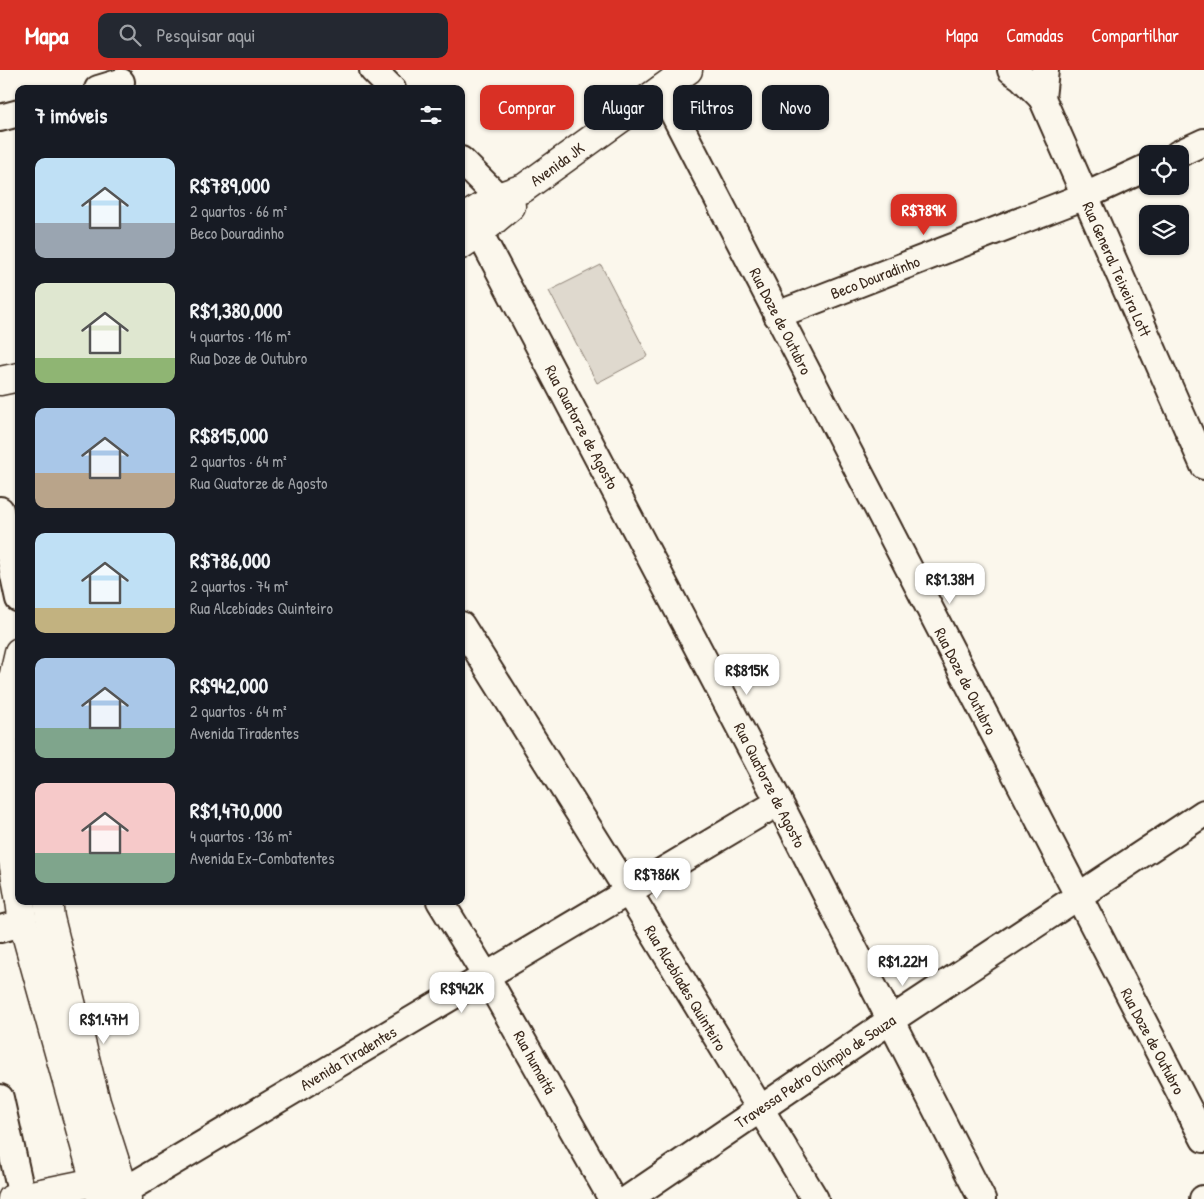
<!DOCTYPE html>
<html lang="pt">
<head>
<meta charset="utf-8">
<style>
  :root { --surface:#171b24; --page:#242831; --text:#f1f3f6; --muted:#9ea1a6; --accent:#d93025 }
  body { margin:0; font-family:"Patrick Hand",sans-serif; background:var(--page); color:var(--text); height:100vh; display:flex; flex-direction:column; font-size:19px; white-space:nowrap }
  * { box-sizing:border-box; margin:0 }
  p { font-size:16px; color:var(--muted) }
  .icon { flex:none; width:28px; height:28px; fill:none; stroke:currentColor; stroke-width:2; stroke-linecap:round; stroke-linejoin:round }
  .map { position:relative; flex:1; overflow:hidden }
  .sheet { position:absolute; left:15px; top:15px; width:450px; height:820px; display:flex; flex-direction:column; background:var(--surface); border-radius:10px; box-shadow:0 1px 4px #0004 }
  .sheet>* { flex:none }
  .hud { position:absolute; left:480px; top:15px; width:475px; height:45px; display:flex; gap:10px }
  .controls { position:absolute; left:1139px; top:75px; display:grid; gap:10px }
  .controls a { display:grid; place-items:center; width:50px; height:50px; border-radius:10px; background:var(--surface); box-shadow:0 1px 4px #0004; font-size:25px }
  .price { position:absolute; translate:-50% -42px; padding:0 11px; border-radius:10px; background:#fff; color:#222; font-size:16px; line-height:32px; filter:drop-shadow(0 1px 2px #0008) }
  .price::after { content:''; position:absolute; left:50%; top:30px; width:15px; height:11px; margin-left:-8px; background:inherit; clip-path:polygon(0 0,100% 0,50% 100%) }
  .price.selected { background:var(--accent); color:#fff }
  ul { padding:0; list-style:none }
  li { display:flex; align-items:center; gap:15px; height:125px; padding:0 20px }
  li span { display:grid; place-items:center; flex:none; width:140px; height:100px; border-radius:10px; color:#555 }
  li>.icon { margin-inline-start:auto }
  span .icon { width:60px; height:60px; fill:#fffc; stroke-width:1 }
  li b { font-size:21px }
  h2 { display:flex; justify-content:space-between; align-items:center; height:60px; padding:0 20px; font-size:21px }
  .tag { padding:0 18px; border-radius:10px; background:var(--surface); box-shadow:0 1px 4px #0004; font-size:18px; line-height:45px }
  .tag.selected { background:var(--accent); color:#fff }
  header { display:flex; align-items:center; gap:30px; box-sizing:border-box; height:70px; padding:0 25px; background:var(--accent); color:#fff }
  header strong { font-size:24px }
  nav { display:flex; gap:28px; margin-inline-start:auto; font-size:18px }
  .search { width:350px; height:45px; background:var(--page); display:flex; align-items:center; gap:12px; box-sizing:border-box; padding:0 18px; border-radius:10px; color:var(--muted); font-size:19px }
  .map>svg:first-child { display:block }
  .green { fill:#dfd9ce; stroke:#8d8276 }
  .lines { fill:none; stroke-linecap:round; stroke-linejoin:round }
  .street-casing { stroke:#3b2a1e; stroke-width:30 }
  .secondary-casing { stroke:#3b2a1e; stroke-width:31 }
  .street { stroke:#fbf7ec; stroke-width:26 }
  .secondary { stroke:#fbf7ec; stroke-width:28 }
  .labels { text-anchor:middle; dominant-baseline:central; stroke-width:4; stroke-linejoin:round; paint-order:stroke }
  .street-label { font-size:16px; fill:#3b2a1e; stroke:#fbf7ec }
</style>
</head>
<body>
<header>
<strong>Mapa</strong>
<div class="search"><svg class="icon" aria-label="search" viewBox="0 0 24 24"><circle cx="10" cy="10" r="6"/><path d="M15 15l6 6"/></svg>Pesquisar aqui</div>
<nav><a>Mapa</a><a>Camadas</a><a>Compartilhar</a></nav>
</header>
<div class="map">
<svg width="1204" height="1129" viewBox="0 0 1204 1129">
  <rect width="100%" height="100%" fill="#fbf7ec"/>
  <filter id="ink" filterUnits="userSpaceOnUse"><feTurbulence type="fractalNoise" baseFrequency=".02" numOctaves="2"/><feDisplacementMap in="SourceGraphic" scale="10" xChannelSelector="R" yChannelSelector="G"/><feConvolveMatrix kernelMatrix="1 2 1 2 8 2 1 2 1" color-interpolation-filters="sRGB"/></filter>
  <g filter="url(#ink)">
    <polygon class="green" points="601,195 648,286 597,313 549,221"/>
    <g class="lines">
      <g class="street-casing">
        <g id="street">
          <polyline points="373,0 392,19"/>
          <polyline points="1011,0 1021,7 1042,28"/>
          <polyline points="1045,0 1042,28 1204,396"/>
          <polyline points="98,19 121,12"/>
          <polyline points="661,19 1204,1069"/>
          <polyline points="0,48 19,43"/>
          <polyline points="1178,84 1204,72"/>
          <polyline points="461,90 509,138"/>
          <polyline points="470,145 779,732 982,1129"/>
          <polyline points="777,245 1085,126 1148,97"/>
          <polyline points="0,440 19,529"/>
          <polyline points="461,555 628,821 815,1129"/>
          <polyline points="440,831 486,906 612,1129"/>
          <polyline points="0,859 23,853"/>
          <polyline points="0,1028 22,1127"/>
          <polyline points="124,1121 779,732"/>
          <polyline points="628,1129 891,950 1204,743"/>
          <polyline points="1203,1129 1204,1129"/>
        </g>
      </g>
      <g class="secondary-casing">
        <g id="secondary">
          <polyline points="461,150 498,127 524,118 688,0"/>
          <polyline points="461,175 480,162 511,136"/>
          <polyline points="0,311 19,307"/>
          <path d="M19,582C8,627 0,673 3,719C6,755 13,790 19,826"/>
          <polyline points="20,831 23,853 95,1112 102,1129"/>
          <polyline points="48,831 50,848 96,1032 127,1129"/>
          <polyline points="12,1129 95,1112"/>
        </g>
      </g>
      <use href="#street" class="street"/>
      <use href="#secondary" class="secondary"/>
    </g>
  </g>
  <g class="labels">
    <g class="street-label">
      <text transform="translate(557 94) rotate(-36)">Avenida JK</text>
      <text transform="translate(1117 199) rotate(66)">Rua General Teixeira Lott</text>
      <text transform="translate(875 207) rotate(-21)">Beco Douradinho</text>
      <text transform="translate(781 251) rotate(63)">Rua Doze de Outubro</text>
      <text transform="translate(582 357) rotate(62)">Rua Quatorze de Agosto</text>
      <text transform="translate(966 611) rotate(63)">Rua Doze de Outubro</text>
      <text transform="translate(770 715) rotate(63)">Rua Quatorze de Agosto</text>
      <text transform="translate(686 918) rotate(59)">Rua Alcebíades Quinteiro</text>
      <text transform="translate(1153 971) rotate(62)">Rua Doze de Outubro</text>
      <text transform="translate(348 988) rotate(-31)">Avenida Tiradentes</text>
      <text transform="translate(535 992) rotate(61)">Rua humaitá</text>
      <text transform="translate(815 1001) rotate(-34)">Travessa Pedro Olímpio de Souza</text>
    </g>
  </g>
</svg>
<div class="controls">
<a><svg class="icon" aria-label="locate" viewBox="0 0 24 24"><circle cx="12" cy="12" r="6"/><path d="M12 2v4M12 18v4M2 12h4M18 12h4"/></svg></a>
<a><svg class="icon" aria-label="layers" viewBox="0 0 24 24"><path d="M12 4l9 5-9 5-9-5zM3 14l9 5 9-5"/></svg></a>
</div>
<b class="price selected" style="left:924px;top:166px">R$789K</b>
<b class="price" style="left:950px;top:535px">R$1.38M</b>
<b class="price" style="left:747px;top:626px">R$815K</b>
<b class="price" style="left:657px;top:830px">R$786K</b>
<b class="price" style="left:903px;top:917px">R$1.22M</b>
<b class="price" style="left:462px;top:944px">R$942K</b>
<b class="price" style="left:104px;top:975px">R$1.47M</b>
<div class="hud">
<a class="tag selected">Comprar</a>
<a class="tag">Alugar</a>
<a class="tag">Filtros</a>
<a class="tag">Novo</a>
</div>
<section class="sheet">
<h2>7 imóveis<svg class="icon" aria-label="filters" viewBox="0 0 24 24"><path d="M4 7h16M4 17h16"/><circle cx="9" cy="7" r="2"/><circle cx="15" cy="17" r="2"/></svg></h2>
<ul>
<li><span style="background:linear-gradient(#bfe0f5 65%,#9aa5b1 0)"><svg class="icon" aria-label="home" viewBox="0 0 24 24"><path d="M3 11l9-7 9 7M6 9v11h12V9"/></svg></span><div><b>R$789,000</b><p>2 quartos · 66 m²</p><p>Beco Douradinho</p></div></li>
<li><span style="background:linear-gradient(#dfe7d0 75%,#8fb573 0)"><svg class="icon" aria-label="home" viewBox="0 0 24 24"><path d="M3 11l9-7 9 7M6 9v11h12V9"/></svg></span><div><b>R$1,380,000</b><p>4 quartos · 116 m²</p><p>Rua Doze de Outubro</p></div></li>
<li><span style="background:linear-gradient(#a9c7e8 65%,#b9a48a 0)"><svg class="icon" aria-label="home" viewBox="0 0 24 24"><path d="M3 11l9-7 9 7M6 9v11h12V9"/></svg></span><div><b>R$815,000</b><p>2 quartos · 64 m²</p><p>Rua Quatorze de Agosto</p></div></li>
<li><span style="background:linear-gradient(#bfe0f5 75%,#c2b280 0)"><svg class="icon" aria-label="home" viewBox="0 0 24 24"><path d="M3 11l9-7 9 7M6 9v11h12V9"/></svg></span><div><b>R$786,000</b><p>2 quartos · 74 m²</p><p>Rua Alcebíades Quinteiro</p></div></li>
<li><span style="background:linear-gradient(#a9c7e8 70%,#7fa58c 0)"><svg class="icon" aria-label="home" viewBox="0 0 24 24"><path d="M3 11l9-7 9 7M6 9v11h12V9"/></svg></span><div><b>R$942,000</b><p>2 quartos · 64 m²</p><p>Avenida Tiradentes</p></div></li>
<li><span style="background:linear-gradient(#f6c9c9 70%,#7fa58c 0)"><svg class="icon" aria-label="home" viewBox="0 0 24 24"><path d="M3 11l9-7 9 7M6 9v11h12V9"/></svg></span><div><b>R$1,470,000</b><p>4 quartos · 136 m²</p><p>Avenida Ex-Combatentes</p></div></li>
</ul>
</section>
</div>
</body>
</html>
